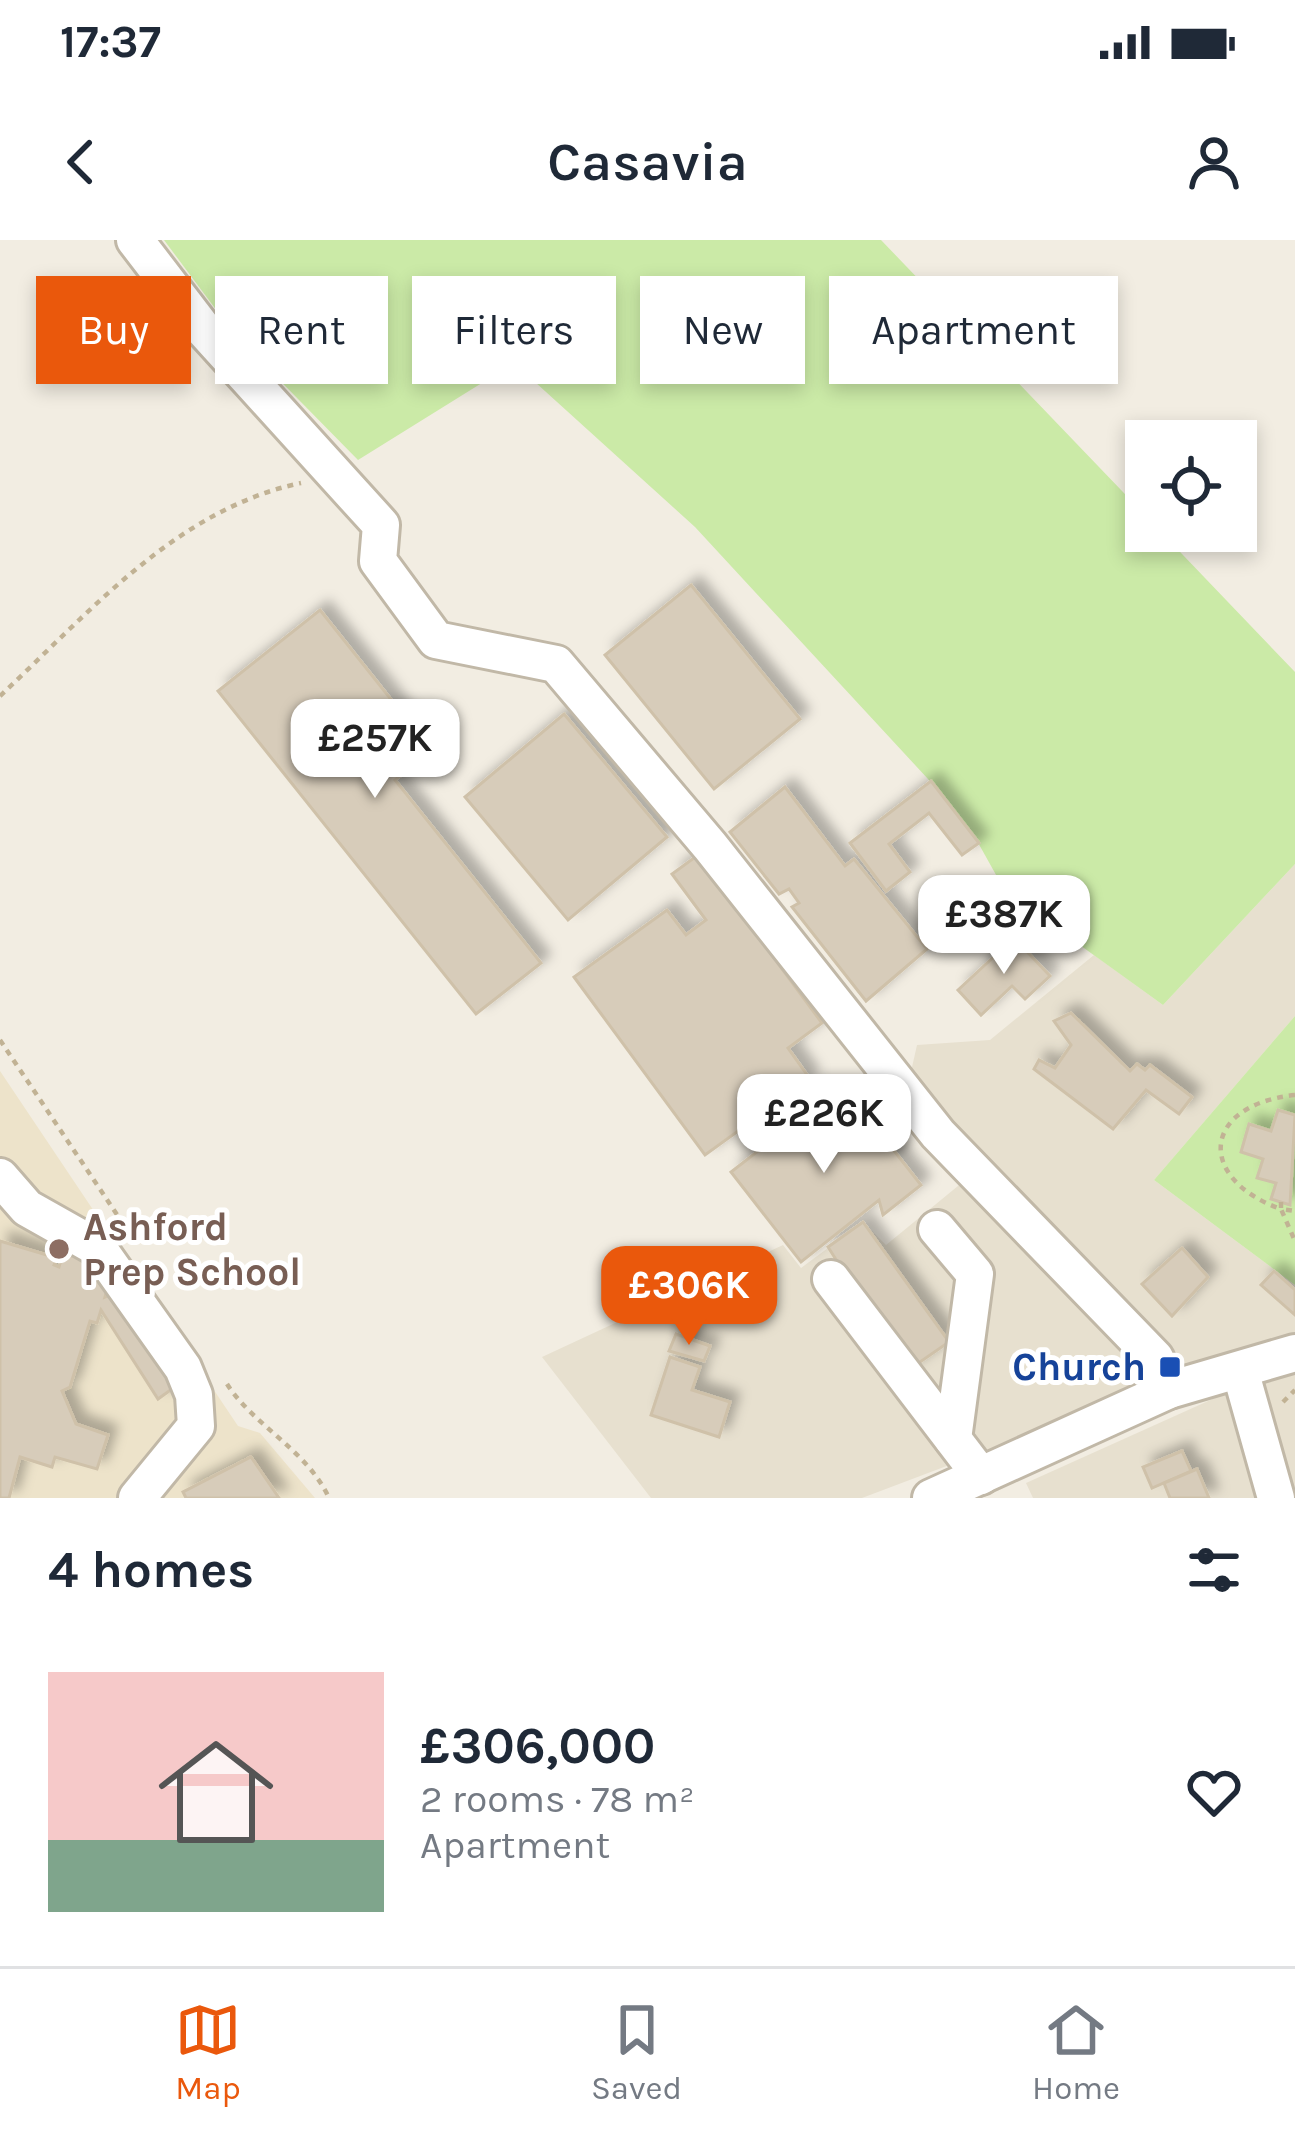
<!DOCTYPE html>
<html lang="en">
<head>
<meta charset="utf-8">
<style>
  :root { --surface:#fff; --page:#f2f2f3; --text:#1f2937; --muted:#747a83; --line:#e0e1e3; --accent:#ea580c }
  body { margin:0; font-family:Karla,sans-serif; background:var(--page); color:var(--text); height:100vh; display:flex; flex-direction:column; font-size:45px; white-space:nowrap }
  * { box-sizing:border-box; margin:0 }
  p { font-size:39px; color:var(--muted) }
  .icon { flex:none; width:66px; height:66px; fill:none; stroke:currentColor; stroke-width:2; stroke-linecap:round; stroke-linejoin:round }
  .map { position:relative; height:1258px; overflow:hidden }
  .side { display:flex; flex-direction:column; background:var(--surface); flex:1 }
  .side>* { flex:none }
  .hud { position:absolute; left:36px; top:36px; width:1224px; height:108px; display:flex; gap:24px }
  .controls { position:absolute; left:1125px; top:180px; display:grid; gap:24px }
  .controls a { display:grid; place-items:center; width:132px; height:132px; border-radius:0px; background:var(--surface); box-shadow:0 6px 18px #0003; font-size:60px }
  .price { position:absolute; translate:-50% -102px; padding:0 27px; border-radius:24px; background:#fff; color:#222; font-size:39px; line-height:78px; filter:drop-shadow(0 3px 6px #0008) }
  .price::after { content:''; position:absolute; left:50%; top:72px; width:36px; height:27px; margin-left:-18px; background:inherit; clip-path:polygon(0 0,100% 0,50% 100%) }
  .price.active { background:var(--accent); color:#fff }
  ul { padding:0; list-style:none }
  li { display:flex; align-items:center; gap:36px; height:300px; padding:0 48px }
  li span { display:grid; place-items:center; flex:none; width:336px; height:240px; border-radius:0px; color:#555 }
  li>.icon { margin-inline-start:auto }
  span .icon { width:144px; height:144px; fill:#fffc; stroke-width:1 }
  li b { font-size:51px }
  h2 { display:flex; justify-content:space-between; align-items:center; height:144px; padding:0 48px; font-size:51px }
  .chip { padding:0 42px; border-radius:0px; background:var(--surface); box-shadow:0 6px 18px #0003; font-size:42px; line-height:108px }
  .chip.active { background:var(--accent); color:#fff }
  .status { display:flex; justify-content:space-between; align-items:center; height:84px; padding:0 60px; background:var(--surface); direction:ltr }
  .status svg { height:33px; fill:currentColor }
  header { display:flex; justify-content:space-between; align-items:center; height:156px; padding:0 48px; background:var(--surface); font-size:54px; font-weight:600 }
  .dock { display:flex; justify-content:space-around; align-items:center; height:168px; border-top:3px solid var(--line); background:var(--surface); font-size:33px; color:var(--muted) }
  .dock a { display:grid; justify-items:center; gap:6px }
  .dock .active { color:var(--accent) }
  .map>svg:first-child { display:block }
  .residential { fill:#e7e0cf }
  .education { fill:#ede3ca }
  .green { fill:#cbeaa7 }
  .building { fill:#d7ccba; stroke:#cfc1a9; stroke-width:3; filter:url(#shadow) }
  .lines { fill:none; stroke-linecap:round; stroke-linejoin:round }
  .minor-casing { stroke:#c1b8a7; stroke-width:42 }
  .path { stroke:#c1b294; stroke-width:4.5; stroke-dasharray:6 6; stroke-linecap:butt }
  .minor { stroke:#fff; stroke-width:36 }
  .education-dot { fill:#8d6e63; stroke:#fff; stroke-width:4.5 }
  .transit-dot { fill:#1a4fb4; stroke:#fff; stroke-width:4.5 }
  .labels { text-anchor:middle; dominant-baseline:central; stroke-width:10; stroke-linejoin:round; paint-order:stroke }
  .education-label { font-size:39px; font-weight:bold; fill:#785e54; stroke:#fff; text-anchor:start }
  .transit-label { font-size:39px; font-weight:bold; fill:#164399; stroke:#fff; text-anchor:end }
</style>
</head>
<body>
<div class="status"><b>17:37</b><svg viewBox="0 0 49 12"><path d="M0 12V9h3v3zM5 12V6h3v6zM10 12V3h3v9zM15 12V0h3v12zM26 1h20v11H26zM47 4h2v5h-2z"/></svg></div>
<header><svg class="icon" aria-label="back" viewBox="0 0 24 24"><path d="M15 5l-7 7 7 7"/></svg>Casavia<svg class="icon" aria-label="person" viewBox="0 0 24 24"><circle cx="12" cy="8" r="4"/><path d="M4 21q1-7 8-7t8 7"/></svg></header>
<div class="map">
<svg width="1295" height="1258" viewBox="0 0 1295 1258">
  <defs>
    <filter id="shadow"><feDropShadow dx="9" dy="-9" stdDeviation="6" flood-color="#0004"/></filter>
  </defs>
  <rect width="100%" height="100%" fill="#f2ede2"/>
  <g class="residential">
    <polygon points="1295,624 1295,776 1154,940 1295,1045 1295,1094 862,1258 651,1258 542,1117 783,1005 801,1028 863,982 886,1005 986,923 908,845 917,805 990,800 1094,715 1163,765"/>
    <polygon points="1295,1122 1295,1258 1033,1258 1026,1243"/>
  </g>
  <polygon class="education" points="0,831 238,1186 260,1193 315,1258 0,1258"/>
  <g class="green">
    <polygon points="164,0 881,0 1146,276 1146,291 1160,291 1295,432 1295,624 1163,765 1005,651 976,599 928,539 695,287 514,123 358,220 235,95"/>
    <polygon points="1295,776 1295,1045 1154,940"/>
  </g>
  <g class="building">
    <polygon points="691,345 800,479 714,549 605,415"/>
    <polygon points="320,370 432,511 395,540 541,723 476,774 218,451"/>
    <polygon points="564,474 667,597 568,680 465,557"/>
    <polygon points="931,541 979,603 962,615 929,573 889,604 910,632 886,651 850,603"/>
    <polygon points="785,547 845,626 854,619 927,709 866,761 792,667 799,663 789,649 779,654 730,592"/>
    <polygon points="698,615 822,783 788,808 810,839 705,915 574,737 667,670 686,695 706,680 672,634"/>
    <polygon points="1014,698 1050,736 1025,759 1012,746 981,775 958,750"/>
    <polygon points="1071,773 1130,831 1137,824 1145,830 1150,825 1192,857 1179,874 1146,850 1113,889 1034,829 1039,820 1055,828 1071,805 1054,781"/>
    <polygon points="851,856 921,945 883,975 879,960 801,1022 731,932 824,860 832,870"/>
    <polygon points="1278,870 1295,875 1290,965 1271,959 1276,943 1257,938 1263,919 1241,912 1249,884 1271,891"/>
    <polygon points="863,982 949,1102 907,1131 828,1007"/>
    <polygon points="0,1001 57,1018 54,1025 59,1027 61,1020 76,1014 91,1018 98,1039 109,1042 105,1057 114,1053 183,1141 158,1159 101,1070 97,1083 90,1081 70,1147 62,1151 76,1184 108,1195 97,1229 55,1217 52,1227 20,1217 9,1258 0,1258"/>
    <polygon points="1182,1008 1208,1037 1172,1076 1142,1044"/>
    <polygon points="1274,1031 1295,1050 1295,1075 1261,1045"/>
    <polygon points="676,1094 710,1106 704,1121 669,1111"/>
    <polygon points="670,1117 700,1127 692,1150 730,1162 719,1197 651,1175"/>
    <polygon points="1182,1211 1191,1231 1152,1248 1143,1227"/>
    <polygon points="251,1217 279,1258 186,1258 183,1252"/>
    <polygon points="1197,1229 1209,1258 1170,1258 1164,1243"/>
  </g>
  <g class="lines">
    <g class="minor-casing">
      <g id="minor">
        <polyline points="135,0 204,90 381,285 378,321 436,400 556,424 710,606 938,894 1155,1118 1169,1150"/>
        <polyline points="0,937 27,968 98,1008 183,1128 194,1155 196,1186 137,1258"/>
        <polyline points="937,989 975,1034 953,1199"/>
        <polyline points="831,1039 981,1236"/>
        <polyline points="1240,1130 1276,1258"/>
        <polyline points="931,1258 1169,1150 1295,1113"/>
      </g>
    </g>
    <g class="path">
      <path d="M0,456C90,372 177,269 301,243"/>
      <polyline points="0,800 126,988"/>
      <path d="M1295,855C1201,865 1196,939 1281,969L1295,1001"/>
      <polyline points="1281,962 1281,969 1295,971"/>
      <path d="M227,1144C254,1186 307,1210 329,1258"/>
      <polyline points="1283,1162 1295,1150"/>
    </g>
    <use href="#minor" class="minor"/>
  </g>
  <circle class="education-dot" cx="59" cy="1009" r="12"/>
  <rect class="transit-dot" x="1158" y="1115" width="24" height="24" rx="6"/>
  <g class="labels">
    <g class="education-label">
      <text x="83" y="987">Ashford<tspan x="83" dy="45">Prep School</tspan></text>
    </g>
    <g class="transit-label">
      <text x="1146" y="1127">Church</text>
    </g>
  </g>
</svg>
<div class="controls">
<a><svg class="icon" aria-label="locate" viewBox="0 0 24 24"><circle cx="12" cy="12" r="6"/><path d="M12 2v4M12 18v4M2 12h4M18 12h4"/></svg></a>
</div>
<b class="price" style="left:375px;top:561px">£257K</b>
<b class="price" style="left:1004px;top:737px">£387K</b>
<b class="price" style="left:824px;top:936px">£226K</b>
<b class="price active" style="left:689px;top:1108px">£306K</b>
<div class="hud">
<a class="chip active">Buy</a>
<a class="chip">Rent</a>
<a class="chip">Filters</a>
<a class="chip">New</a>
<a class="chip">Apartment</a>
</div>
</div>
<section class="side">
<h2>4 homes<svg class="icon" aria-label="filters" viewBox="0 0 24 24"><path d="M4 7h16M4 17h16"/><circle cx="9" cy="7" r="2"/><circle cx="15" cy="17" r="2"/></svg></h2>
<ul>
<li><span style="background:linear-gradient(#f6c9c9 70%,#7fa58c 0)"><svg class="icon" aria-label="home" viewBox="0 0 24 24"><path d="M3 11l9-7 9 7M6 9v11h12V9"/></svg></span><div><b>£306,000</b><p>2 rooms · 78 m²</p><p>Apartment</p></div><svg class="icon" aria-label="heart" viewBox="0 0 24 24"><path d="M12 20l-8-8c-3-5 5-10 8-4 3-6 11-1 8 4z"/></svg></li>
</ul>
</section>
<nav class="dock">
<a class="active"><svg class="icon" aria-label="map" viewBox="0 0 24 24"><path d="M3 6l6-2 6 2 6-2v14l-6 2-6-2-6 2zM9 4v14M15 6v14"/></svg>Map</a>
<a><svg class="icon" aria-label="saved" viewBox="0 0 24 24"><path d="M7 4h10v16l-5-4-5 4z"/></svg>Saved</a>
<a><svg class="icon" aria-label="home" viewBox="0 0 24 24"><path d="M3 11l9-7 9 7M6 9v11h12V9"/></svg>Home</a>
</nav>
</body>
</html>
